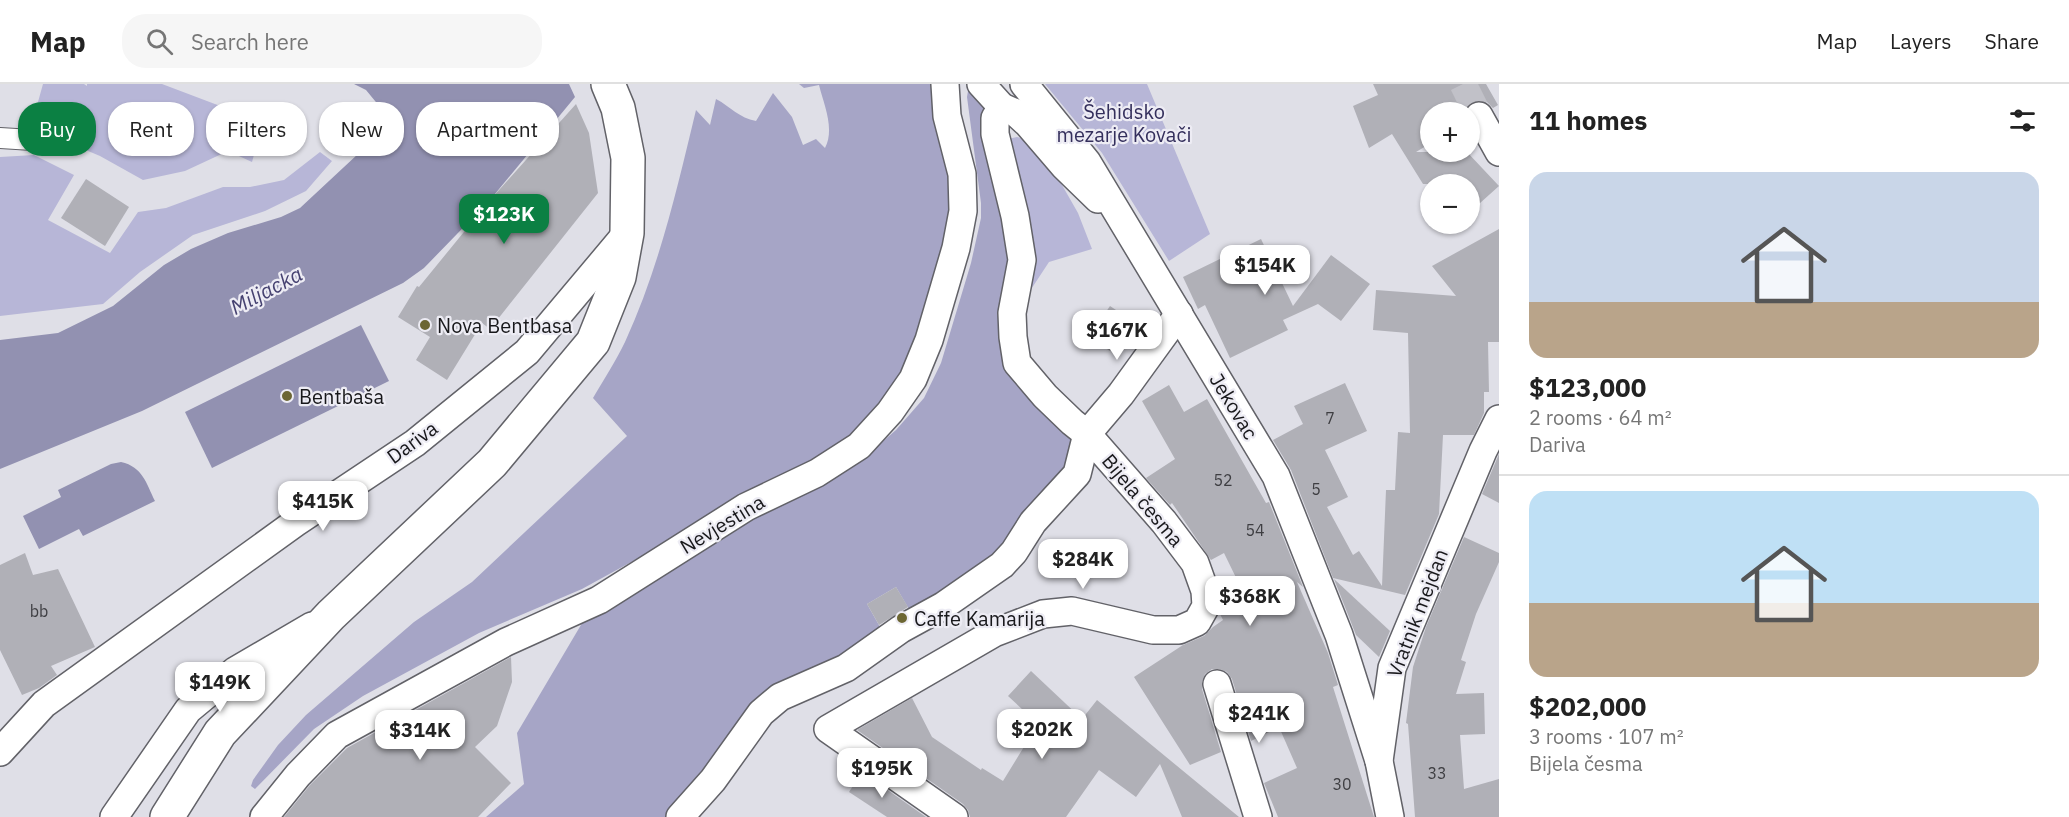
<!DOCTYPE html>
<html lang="en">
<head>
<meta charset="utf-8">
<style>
  :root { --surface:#fff; --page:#f6f6f6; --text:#222; --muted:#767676; --line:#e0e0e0; --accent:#0b8043 }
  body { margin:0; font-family:"IBM Plex Sans",sans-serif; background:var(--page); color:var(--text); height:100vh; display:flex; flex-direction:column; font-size:22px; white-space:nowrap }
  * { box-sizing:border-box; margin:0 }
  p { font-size:20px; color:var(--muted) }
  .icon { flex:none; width:33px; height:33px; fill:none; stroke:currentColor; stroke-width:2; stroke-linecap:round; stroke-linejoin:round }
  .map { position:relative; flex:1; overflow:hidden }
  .side { display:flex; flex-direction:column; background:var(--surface); width:570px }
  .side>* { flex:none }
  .guide { position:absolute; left:18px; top:18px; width:570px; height:54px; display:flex; gap:12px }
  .buttons { position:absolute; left:1420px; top:18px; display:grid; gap:12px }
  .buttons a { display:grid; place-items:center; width:60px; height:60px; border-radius:50%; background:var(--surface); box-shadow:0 2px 4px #0004; font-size:30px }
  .price { position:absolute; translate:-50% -51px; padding:0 14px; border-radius:12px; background:#fff; color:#222; font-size:20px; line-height:39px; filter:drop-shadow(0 2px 3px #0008) }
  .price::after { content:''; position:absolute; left:50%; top:36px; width:18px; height:14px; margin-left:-9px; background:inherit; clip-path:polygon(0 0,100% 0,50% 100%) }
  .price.current { background:var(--accent); color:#fff }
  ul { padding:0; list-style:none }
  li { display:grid; align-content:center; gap:12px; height:318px; padding:0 30px }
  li+li { border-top:2px solid var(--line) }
  li span { display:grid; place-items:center; height:186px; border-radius:18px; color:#555 }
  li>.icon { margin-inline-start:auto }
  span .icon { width:108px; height:108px; fill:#fffc; stroke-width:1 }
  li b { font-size:26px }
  h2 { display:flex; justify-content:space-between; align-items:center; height:72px; padding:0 30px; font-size:26px }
  .chip { padding:0 21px; border-radius:24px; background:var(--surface); box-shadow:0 2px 4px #0004; font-size:21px; line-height:54px }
  .chip.current { background:var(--accent); color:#fff }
  header { display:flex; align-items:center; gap:36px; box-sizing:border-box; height:84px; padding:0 30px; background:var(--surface); border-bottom:2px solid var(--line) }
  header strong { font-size:28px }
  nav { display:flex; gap:33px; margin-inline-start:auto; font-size:21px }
  .search { width:420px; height:54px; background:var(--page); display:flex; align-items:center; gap:15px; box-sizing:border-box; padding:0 21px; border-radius:24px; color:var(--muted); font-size:22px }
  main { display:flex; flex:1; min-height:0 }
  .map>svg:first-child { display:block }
  .green { fill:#b7b6d7 }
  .forest { fill:#a6a5c6 }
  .water { fill:#9291b1 }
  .building { fill:#b0b0b7 }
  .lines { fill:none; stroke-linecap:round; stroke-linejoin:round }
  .minor-tunnel { stroke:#c1c1c8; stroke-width:27; stroke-dasharray:27 14; stroke-linecap:butt }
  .pedestrian-casing { stroke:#626268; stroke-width:22 }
  .minor-casing { stroke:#626268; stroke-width:30 }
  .primary-casing { stroke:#626268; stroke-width:36 }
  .pedestrian { stroke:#fff; stroke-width:20 }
  .minor { stroke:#fff; stroke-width:27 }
  .primary { stroke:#fff; stroke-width:33 }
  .poi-dot { fill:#6c6633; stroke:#edecf4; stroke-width:2 }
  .labels { text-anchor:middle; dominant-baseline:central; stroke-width:4.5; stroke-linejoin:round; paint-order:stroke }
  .number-label { font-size:16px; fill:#3e3e42 }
  .park-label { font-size:20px; fill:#342f5c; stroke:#edecf4 }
  .poi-label { font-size:20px; fill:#18181b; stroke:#edecf4; text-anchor:start }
  .street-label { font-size:20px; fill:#18181b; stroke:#edecf4 }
  .water-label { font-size:21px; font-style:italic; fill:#464271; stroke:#edecf4 }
</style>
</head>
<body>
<header>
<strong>Map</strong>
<div class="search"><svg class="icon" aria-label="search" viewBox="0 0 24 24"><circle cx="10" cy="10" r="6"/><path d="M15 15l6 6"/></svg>Search here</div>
<nav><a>Map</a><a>Layers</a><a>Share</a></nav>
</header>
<main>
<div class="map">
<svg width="1499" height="733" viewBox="0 0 1499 733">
  <rect width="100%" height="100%" fill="#dfdfe7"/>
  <g class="green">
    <polygon points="43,0 84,0 87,2 87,0 162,0 236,28 259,29 260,49 252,78 228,67 185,87 143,96 100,72 31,43"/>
    <polygon points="1045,0 1147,0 1210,150 1169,177 1102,69"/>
    <path d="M1017,53L1025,55L1062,101L1078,129L1092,165L1049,178L1024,216C1027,208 1032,198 1033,189C1038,144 1020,98 1008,55Z"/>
    <polygon points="320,68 332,77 306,107 265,127 193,151 140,188 103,220 0,232 0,73 34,71 74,91 48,136 110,169 138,128 166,124 223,103 250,103 284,96"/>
  </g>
  <g class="forest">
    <path d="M799,0H933L956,126L906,290L862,343L817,376L582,505L479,549L363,612L314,645L255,705L251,702L253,696L278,661L306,631L414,538L472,498L627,352L593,314C604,295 616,277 625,258C659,184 677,105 696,26L710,41L716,15C731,23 739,34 756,37L773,9L792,33L803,61L816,55L825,64C835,45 824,21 819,1L804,4Z"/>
    <polygon points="972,6 982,15 1015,152 1008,253 1081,351 1071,386 1001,474 913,532 896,503 867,520 884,550 774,606 675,733 486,733 524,700 517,649 591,524 756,428 822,401 853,383 896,346 924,314 941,279 971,179 981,134 981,119 967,13 968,7"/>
  </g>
  <g class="water">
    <polygon points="354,0 569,0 575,13 490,116 424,184 403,199 142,327 0,385 0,256 58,249 113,222 164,181 191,165 228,149 281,133 300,124 373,56 380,36 380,23 366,6"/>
    <polygon points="361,241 389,297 212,384 185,328"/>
    <path d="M121,378C143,383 146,399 155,417L83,452L79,445L39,465L23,432L61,413L58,406L111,380Z"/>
  </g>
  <g class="building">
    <polygon points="1373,0 1486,0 1498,21 1493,24 1487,18 1479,16 1471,19 1464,28 1431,28 1431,59 1416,68 1467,68 1499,102 1470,128 1470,100 1431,100 1431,102 1429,100 1423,100 1392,50 1369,64 1353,22 1378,11"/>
    <polygon points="576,20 589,49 598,109 490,245 482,239 447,296 416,276 430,253 398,233 417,202 419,203 490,116"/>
    <polygon points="86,95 129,123 105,162 61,134"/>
    <polygon points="1499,145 1499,258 1488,258 1489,308 1484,308 1484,329 1474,351 1443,351 1439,430 1405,511 1333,494 1291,386 1273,356 1303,340 1294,322 1345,299 1367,347 1325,366 1348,413 1327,423 1353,471 1359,467 1382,502 1386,406 1395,406 1398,348 1410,349 1408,249 1373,246 1376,206 1456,212 1432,182"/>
    <polygon points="1261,155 1293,222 1331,171 1370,200 1341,237 1318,220 1283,236 1288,246 1230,274 1205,221 1198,225 1183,193"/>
    <polygon points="1110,222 1131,236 1110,267 1089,253"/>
    <polygon points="1169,301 1184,328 1207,315 1266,419 1269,418 1303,503 1297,498 1328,569 1338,601 1333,603 1374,733 1278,733 1264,699 1297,684 1279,643 1251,657 1232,595 1227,588 1220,585 1212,585 1205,590 1202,597 1202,605 1221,668 1190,681 1134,593 1183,561 1204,552 1213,543 1223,536 1220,530 1221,516 1242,506 1224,469 1211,476 1172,419 1170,421 1146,394 1175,375 1142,317"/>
    <polygon points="1499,370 1499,419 1482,410"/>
    <polygon points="1464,453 1499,469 1499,478 1476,530 1461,576 1466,578 1456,610 1484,609 1485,650 1460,651 1464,705 1499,695 1499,733 1415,733 1408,640 1406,639 1413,583 1426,543"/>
    <polygon points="25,469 33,491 58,485 95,563 51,582 57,591 39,604 22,611 0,566 0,481"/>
    <polygon points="1334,495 1390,547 1379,573 1356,551"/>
    <polygon points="896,503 908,523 879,541 867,520"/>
    <polygon points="511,573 512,598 497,642 475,663 511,699 478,733 284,733 310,701 347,664"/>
    <polygon points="1031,587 1082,635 1097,616 1239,733 1182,733 1160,680 1136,713 1099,686 1066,733 970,733 968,726 963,720 857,646 912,614 932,653 981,686 982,684 1003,697 1038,640 1008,612"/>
    <polygon points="862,688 926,733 887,733 849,708"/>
  </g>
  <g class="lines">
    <polyline class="minor-tunnel" points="1463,0 1479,32"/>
    <g class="pedestrian-casing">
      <polyline id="pedestrian" points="0,54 48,57"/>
    </g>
    <g class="minor-casing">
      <g id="minor">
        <polyline points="981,0 1002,23 1016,29 1028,40 1064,82 1098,115"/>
        <polyline points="1024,0 1087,78 1276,392 1339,551 1379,677"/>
        <polyline points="1479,32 1499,68"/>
        <polyline points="1217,600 1258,733"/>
        <polyline points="0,668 44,620 295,439 415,359 527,268 627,149"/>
        <polyline points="114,733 188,626 235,587 312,542"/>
        <polyline points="264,733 298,691 337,651 506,558 599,516 746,423 817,389 859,362 890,328 913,295 929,256 956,164 963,127 962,90 947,32 945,0"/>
        <polyline points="680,733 713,696 761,629 780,613 846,584 901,545 943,522 1002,481 1014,468 1033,438 1077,390 1087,350 1121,310 1179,230"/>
        <polyline points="954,733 828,645 994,549 1043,530 1072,527 1153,546 1179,546 1197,538 1206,522 1205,507 1195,479 1164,438 1087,350 1072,338 1045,312 1017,279 1013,253 1012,229 1022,176 1015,132 995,50 995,34 1002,23"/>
        <polyline points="1390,733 1379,677 1392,584 1483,367 1499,335"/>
      </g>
    </g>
    <g class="primary-casing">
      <polyline id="primary" points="167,733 220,649 331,531 492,379 593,258 619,193 627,149 628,74 618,24 608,0"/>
    </g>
    <use href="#pedestrian" class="pedestrian"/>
    <use href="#minor" class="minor"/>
    <use href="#primary" class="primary"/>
  </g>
  <g class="poi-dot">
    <circle cx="425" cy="241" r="6"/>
    <circle cx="287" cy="312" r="6"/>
    <circle cx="902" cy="534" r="6"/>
  </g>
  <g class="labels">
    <g class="number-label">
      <text x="1330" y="334">7</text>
      <text x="1223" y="396">52</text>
      <text x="1316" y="405">5</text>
      <text x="1255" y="446">54</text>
      <text x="39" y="527">bb</text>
      <text x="1437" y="689">33</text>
      <text x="1342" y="700">30</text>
    </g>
    <g class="park-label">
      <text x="1124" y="27">Šehidsko<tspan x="1124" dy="23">mezarje Kovači</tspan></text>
    </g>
    <g class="poi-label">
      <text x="437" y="241">Nova Bentbasa</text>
      <text x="299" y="312">Bentbaša</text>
      <text x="914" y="534">Caffe Kamarija</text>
    </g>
    <g class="street-label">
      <text transform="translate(1234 322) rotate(59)">Jekovac</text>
      <text transform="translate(412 358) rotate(-36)">Dariva</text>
      <text transform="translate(1143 416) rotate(50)">Bijela česma</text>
      <text transform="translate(722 440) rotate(-31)">Nevjestina</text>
      <text transform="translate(1417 529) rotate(-69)">Vratnik mejdan</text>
    </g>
    <g class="water-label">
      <text transform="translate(266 206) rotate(-28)">Miljacka</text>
    </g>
  </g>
</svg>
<div class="buttons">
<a>+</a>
<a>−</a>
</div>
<b class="price current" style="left:504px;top:161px">$123K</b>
<b class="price" style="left:1265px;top:212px">$154K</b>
<b class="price" style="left:1117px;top:277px">$167K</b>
<b class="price" style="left:323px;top:448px">$415K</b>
<b class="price" style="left:1083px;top:506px">$284K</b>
<b class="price" style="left:1250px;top:543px">$368K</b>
<b class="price" style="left:220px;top:629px">$149K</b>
<b class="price" style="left:1259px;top:660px">$241K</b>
<b class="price" style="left:1042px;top:676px">$202K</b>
<b class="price" style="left:420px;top:677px">$314K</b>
<b class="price" style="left:882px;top:715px">$195K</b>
<div class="guide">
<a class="chip current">Buy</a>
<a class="chip">Rent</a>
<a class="chip">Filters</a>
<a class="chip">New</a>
<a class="chip">Apartment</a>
</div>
</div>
<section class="side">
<h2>11 homes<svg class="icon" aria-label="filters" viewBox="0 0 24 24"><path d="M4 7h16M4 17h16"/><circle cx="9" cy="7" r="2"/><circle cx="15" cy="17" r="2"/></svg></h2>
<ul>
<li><span style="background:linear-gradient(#c9d6e8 70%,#b9a48a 0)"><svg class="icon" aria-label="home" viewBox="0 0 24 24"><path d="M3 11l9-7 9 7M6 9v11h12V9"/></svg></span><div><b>$123,000</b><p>2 rooms · 64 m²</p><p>Dariva</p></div></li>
<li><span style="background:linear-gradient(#bfe0f5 60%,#b9a48a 0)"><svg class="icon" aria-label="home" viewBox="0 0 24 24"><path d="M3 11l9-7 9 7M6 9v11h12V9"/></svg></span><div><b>$202,000</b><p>3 rooms · 107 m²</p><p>Bijela česma</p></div></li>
</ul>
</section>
</main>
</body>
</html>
